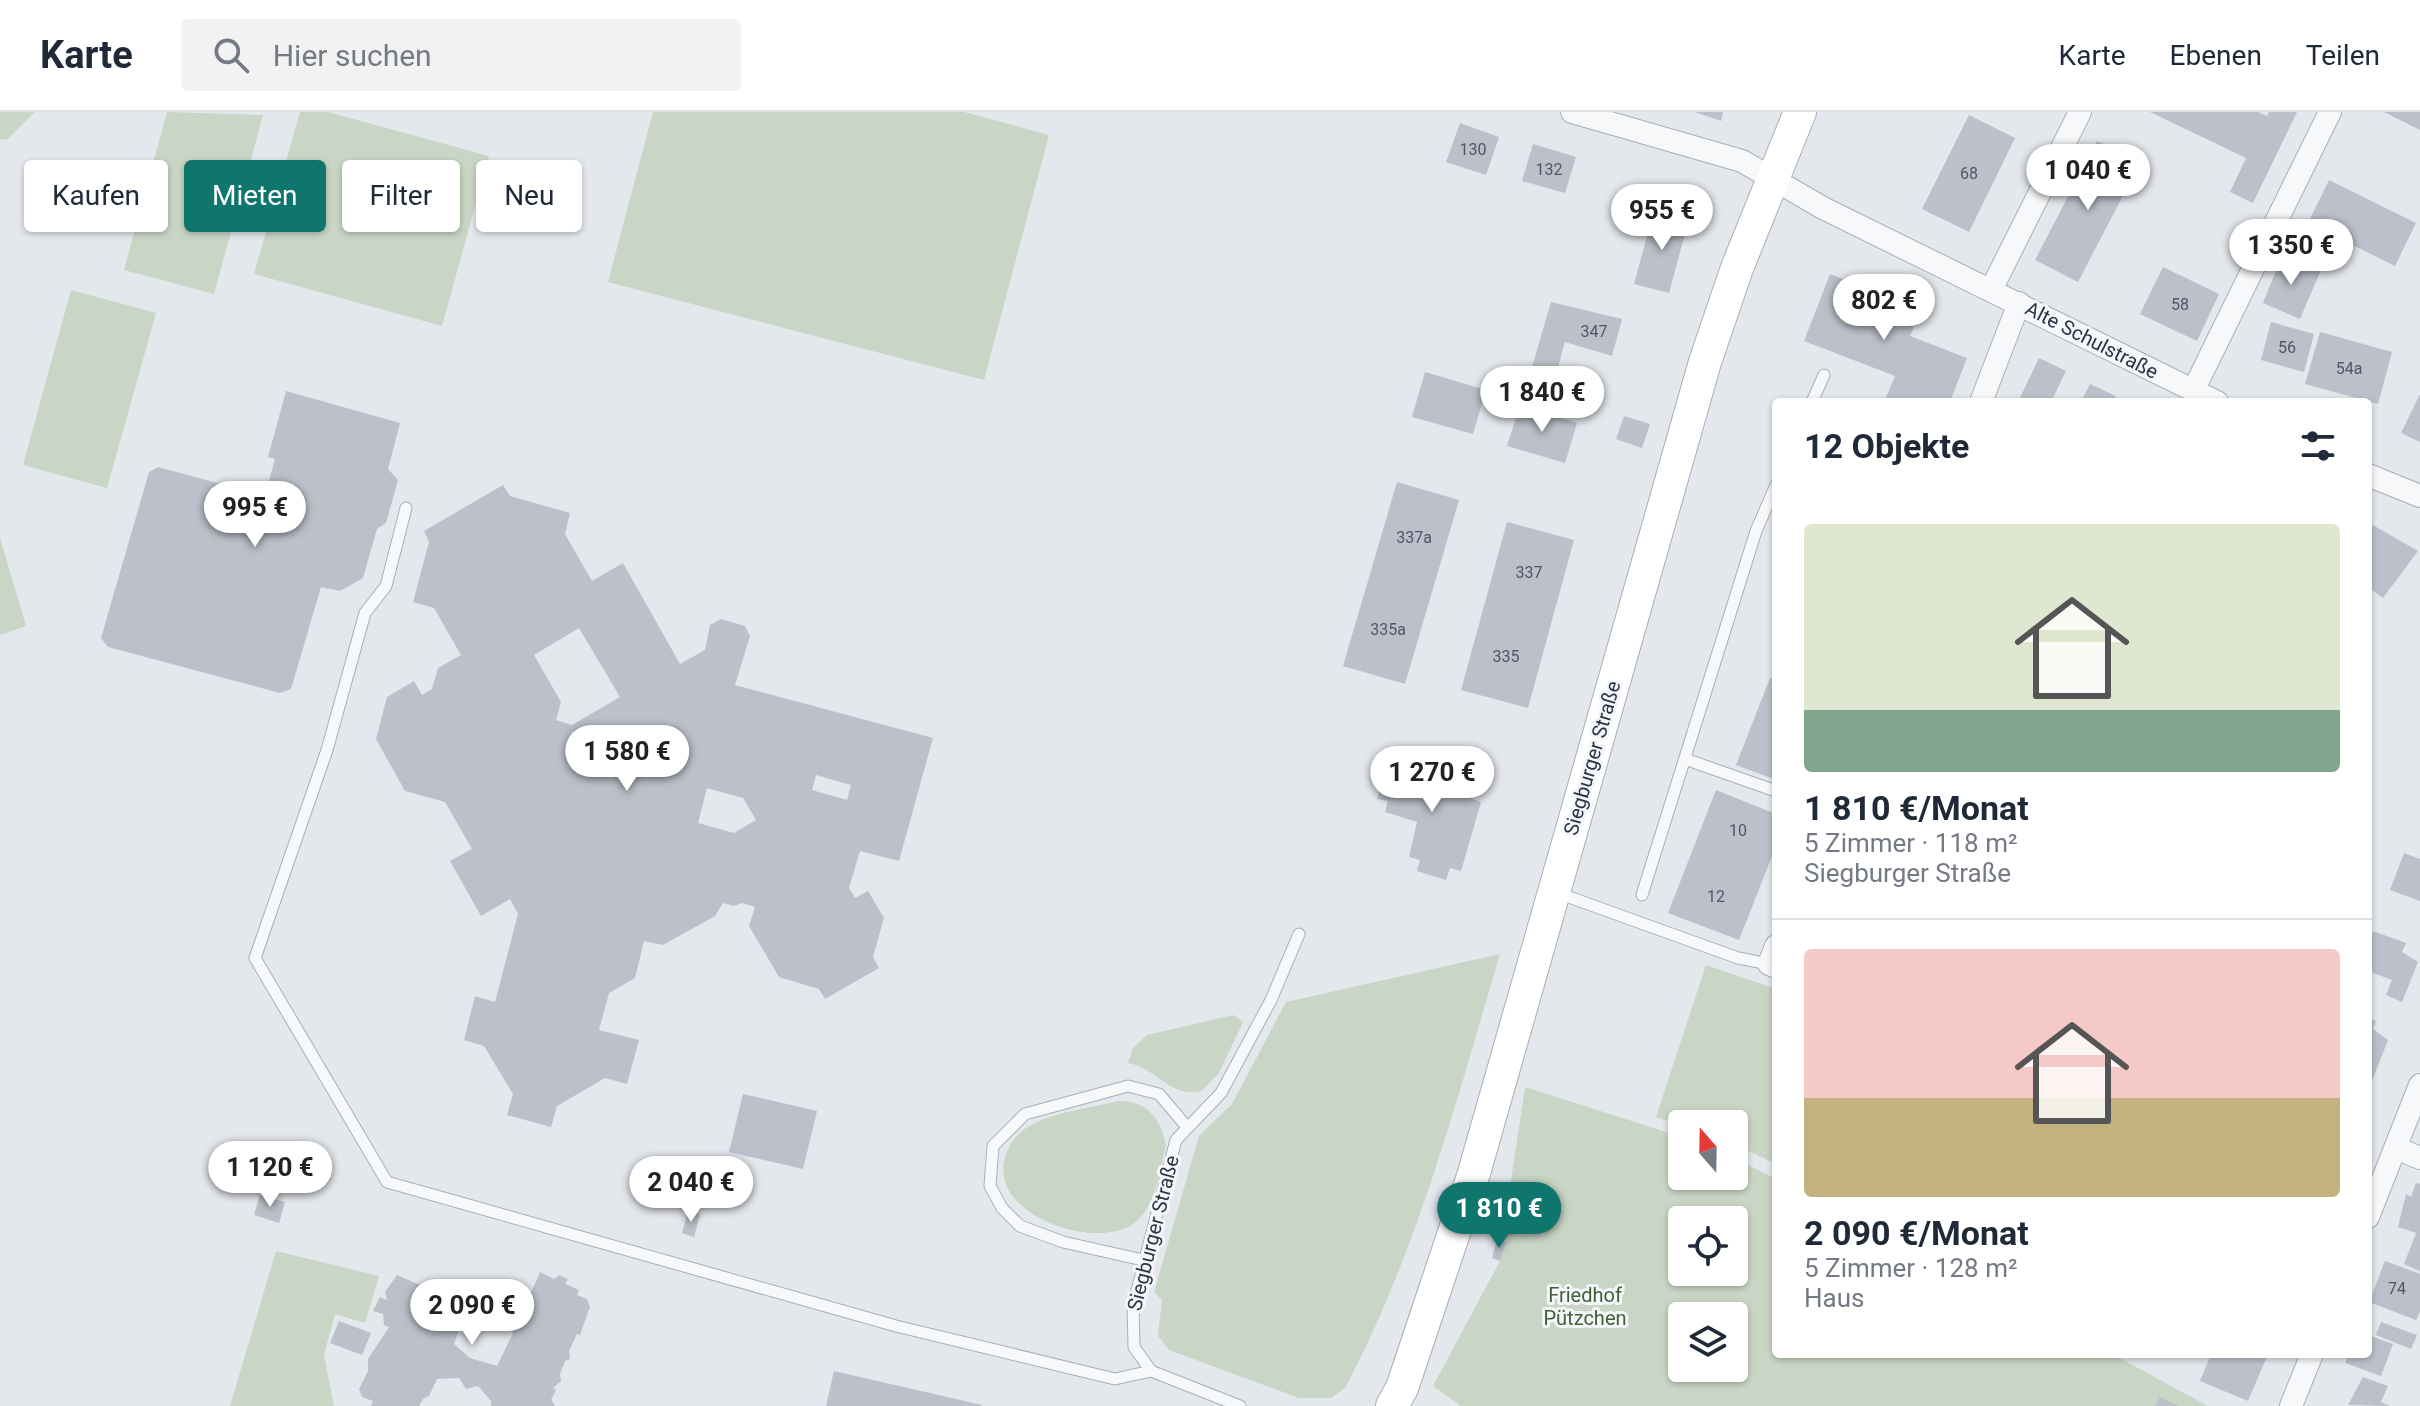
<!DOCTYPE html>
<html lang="de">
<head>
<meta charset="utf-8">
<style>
  :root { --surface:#fff; --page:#f2f2f3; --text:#1f2937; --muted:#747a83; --line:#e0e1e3; --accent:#0f766e }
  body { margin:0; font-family:Roboto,sans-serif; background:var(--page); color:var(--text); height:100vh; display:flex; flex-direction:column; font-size:30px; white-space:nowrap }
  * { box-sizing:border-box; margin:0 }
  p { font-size:26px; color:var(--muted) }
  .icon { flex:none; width:44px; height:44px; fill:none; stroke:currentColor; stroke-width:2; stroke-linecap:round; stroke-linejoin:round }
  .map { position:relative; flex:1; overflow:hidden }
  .sheet { position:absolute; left:1772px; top:286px; width:600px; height:960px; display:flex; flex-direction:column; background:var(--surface); border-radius:8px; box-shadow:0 2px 6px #0004 }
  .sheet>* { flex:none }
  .hud { position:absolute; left:24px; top:48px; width:760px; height:72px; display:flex; gap:16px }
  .needle { width:52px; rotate:340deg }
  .buttons { position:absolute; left:1668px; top:998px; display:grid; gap:16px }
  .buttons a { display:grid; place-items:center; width:80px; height:80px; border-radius:8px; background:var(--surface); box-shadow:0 2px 6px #0004; font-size:40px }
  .price { position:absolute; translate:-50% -68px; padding:0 18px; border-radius:28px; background:#fff; color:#222; font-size:26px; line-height:52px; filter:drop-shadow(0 2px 4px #0008) }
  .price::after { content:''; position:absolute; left:50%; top:48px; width:24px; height:18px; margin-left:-12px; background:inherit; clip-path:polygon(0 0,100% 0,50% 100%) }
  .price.selected { background:var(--accent); color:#fff }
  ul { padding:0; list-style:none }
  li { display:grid; align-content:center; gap:16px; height:424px; padding:0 32px }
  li+li { border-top:2px solid var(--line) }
  li span { display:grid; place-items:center; height:248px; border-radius:8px; color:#555 }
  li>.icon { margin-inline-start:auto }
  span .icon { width:144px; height:144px; fill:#fffc; stroke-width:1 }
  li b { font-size:34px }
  h2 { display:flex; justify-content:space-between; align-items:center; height:96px; padding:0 32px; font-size:34px }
  .tag { padding:0 28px; border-radius:8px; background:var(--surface); box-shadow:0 2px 6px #0004; font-size:28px; line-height:72px }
  .tag.selected { background:var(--accent); color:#fff }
  header { display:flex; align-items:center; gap:48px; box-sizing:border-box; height:112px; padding:0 40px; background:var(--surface); border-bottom:2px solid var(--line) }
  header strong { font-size:38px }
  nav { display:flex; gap:44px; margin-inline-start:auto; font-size:28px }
  .search { width:560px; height:72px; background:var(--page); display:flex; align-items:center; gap:20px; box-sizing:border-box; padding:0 28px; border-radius:8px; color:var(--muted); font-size:30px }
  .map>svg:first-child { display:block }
  .green { fill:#c9d6c5; fill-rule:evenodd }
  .building { fill:#bbc0ca; fill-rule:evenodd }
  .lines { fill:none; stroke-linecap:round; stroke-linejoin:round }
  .service-casing { stroke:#a9aeb7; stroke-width:13 }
  .minor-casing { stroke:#a9aeb7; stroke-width:24 }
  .secondary-casing { stroke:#a9aeb7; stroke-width:34 }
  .service { stroke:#f7f8fa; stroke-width:11 }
  .minor { stroke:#f7f8fa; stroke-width:22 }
  .secondary { stroke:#fff; stroke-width:32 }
  .labels { text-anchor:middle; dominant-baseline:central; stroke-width:6; stroke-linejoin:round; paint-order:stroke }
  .number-label { font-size:16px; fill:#4f5766 }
  .street-label { font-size:20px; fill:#2b3445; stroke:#f4f6f9 }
  .park-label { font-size:20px; fill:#3f6138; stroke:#f4f6f9 }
</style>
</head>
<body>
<header>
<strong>Karte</strong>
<div class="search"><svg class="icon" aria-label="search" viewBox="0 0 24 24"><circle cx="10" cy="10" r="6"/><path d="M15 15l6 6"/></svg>Hier suchen</div>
<nav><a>Karte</a><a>Ebenen</a><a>Teilen</a></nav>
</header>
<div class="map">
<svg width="2420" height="1294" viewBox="0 0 2420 1294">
  <rect width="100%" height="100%" fill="#e4e7ec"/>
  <g class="green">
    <polygon points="0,0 35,0 7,28 0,27"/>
    <polygon points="167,0 263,3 214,182 124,158"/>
    <polygon points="300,0 328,0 489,44 442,214 254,162"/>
    <polygon points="653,0 964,0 1049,23 984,268 608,170"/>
    <polygon points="71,178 156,201 107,376 23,353"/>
    <polygon points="0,426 26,514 0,523"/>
    <path d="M1500,842C1456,990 1418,1138 1345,1276L1331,1286H1299L1169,1238L1158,1224L1162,1188L1154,1180L1199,1024L1232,992L1286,890Z"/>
    <polygon points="1706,853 1776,877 1776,1052 1734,1032 1734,1012 1682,1013 1656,1005"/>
    <path d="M1233,903L1243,910L1219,961L1202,979C1171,987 1157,956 1128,951L1133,936L1147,923Z"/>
    <path d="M1525,975L1682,1025V1064H1734V1046L1776,1067V1242H2112L2208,1294H1461L1433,1274L1500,1149L1506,1130L1502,1128ZM1682,1108H1734V1160H1682ZM1682,1204H1734V1256H1682Z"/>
    <path d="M1118,989C1147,988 1162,1008 1166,1034C1159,1059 1156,1096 1133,1112C1095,1139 985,1103 1006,1042C1011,1028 1022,1017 1035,1011C1060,999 1092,996 1118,989Z"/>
    <polygon points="276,1139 379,1164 365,1211 335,1202 324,1243 334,1294 230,1294"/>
  </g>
  <g class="building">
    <polygon points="1695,0 1723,0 1721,9"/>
    <polygon points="2150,0 2258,0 2267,4 2269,0 2297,0 2253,91 2230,80 2246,46"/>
    <polygon points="2384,0 2420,0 2420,18"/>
    <polygon points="1969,3 2015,26 1969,120 1922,97"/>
    <polygon points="1460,11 1499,25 1486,63 1446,50"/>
    <polygon points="2097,29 2140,51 2078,170 2035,148"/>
    <polygon points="1533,32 1576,45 1565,81 1522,69"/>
    <polygon points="2329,68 2416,111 2395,154 2308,111"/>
    <polygon points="1654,98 1689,107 1669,181 1634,172"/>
    <polygon points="2282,144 2320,160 2300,207 2263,191"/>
    <polygon points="2163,155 2219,182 2197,229 2140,202"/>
    <polygon points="1830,162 1921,197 1910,224 1967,246 1950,290 1884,290 1895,264 1804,229"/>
    <polygon points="1551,190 1622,207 1612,244 1565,230 1551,280 1523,272 1528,254 1532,255"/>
    <polygon points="2271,210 2314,222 2304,260 2261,248"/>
    <polygon points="2320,220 2392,240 2378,292 2305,272"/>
    <polygon points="2039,246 2066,259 2051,290 2018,290"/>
    <polygon points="1425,260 1486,278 1473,322 1412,305"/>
    <polygon points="2090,272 2116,284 2114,290 2081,290"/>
    <polygon points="286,279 400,311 388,357 398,368 386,411 377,417 363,466 340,479 321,475 291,577 280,581 108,535 101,526 149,360 158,355 265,384 275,347 268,345"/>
    <polygon points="2420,282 2420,330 2401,321"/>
    <polygon points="1520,293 1577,311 1565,351 1507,334"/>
    <polygon points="1624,304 1650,312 1642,336 1616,327"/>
    <polygon points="1397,370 1459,388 1405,572 1343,554"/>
    <path d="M503,373L510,384L570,401L565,422L592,469L623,451L680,552L705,538L710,513L721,507L745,514L750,524L735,573L933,626L899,749L860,739L849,776L855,786L868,779L884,806L873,845L879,856L825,887L819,877L779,865L749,814L755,795L742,791L734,794L723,791L715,804L663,833L644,829L635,866L609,881L599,918L639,928L627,972L605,966L557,994L551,1015L507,1003L513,982L484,934L464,928L475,884L495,890L518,802L510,787L481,804L450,749L472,737L445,690L405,679L376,627L387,585L414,569L422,583L432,577L438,556L461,543L434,496L413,490L429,430L424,419ZM579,516L620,585L572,613L556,608L561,590L534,543ZM816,663L851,673L847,688L812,678ZM707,676L743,686L756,708L734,721L698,711Z"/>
    <polygon points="1507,410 1574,428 1528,596 1461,578"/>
    <polygon points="2371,412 2418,439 2383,486 2368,475 2368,417"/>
    <polygon points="1770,566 1776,568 1776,668 1736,653"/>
    <polygon points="1400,647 1468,667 1466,675 1473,687 1481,690 1461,759 1450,756 1446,768 1417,759 1420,748 1409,745 1417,710 1385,700 1388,689 1377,687 1386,656 1396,659"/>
    <polygon points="1716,678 1776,702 1776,734 1739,828 1668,801"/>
    <polygon points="2404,741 2420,747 2420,789 2390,778"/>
    <polygon points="2373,819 2406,831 2402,840 2418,850 2402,890 2386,883 2392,868 2368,859 2368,833"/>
    <polygon points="2368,906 2376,909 2373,917 2388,928 2372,969 2368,968"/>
    <polygon points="743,982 817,999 803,1057 729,1040"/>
    <polygon points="2416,1071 2420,1072 2420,1159 2404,1152 2416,1121 2398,1115 2406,1082 2411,1085"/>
    <polygon points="260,1083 285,1090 279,1111 254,1103"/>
    <polygon points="688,1099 700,1102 694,1125 682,1121"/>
    <polygon points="1497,1127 1506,1130 1500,1149 1492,1146"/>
    <polygon points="2385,1149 2420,1162 2420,1199 2416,1208 2369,1190"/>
    <polygon points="540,1160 554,1167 559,1163 568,1167 565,1172 579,1178 577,1183 587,1187 590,1195 580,1223 577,1222 569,1239 570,1247 565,1249 560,1262 561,1269 553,1276 556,1278 551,1288 555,1294 491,1294 491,1289 478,1274 466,1277 459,1266 437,1267 429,1284 423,1287 419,1294 371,1294 373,1289 362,1285 359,1277 368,1259 368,1247 389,1215 384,1213 383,1202 373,1199 380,1185 387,1188 385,1180 397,1163 422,1174 432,1172 435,1184 457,1194 462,1209 454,1232 470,1246 497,1254 513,1221 511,1214 517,1213"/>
    <polygon points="339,1209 371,1221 362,1243 330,1231"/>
    <polygon points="2381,1210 2417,1223 2411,1237 2376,1223"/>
    <polygon points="2368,1223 2393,1232 2381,1264 2345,1251 2349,1242 2368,1242"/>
    <polygon points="2211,1242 2268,1242 2248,1289 2200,1269"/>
    <polygon points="834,1259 982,1293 981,1294 826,1294"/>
    <polygon points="2363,1265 2388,1274 2381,1290 2390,1294 2348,1293"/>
    <polygon points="2160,1285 2178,1294 2155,1294"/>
  </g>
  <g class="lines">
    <g class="service-casing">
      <g id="service">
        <polyline points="1812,290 1824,263"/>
        <polyline points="406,396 386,474 365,501 327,638 255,846 387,1070 896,1214 1115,1267 1151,1259"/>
        <polyline points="1685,647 1776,679"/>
        <polyline points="1555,780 1738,846 1769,852"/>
        <polyline points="1642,783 1756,419 1776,373"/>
        <polyline points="1143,1148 1063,1130 1020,1114 1002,1096 990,1074 993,1034 1025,1002 1128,974 1159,982 1187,1015"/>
        <polyline points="1240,1294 1151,1259 1134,1235 1133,1194 1176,1028 1221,981 1271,888 1299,822"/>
      </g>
    </g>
    <g class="minor-casing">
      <g id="minor">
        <polyline points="1572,0 1742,49 1823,96 2217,290"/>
        <polyline points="1991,178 2080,0"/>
        <polyline points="2193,279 2330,0"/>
        <polyline points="1981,290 2019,191"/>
        <polyline points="2368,363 2420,384"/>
        <polyline points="1776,834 1769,852 1776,855"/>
        <polyline points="2396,1036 2420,1046"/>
        <polyline points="2368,1105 2420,973"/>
        <polyline points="2291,1294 2312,1242"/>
      </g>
    </g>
    <g class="secondary-casing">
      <polyline id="secondary" points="1392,1294 1402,1276 1474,1061 1705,250 1737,156 1800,0"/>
    </g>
    <use href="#service" class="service"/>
    <use href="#minor" class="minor"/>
    <use href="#secondary" class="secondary"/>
  </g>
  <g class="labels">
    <g class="number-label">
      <text x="1473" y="37">130</text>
      <text x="1549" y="57">132</text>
      <text x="1969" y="61">68</text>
      <text x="2180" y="192">58</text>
      <text x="1594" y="219">347</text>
      <text x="2287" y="235">56</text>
      <text x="2349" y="256">54a</text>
      <text x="1414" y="425">337a</text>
      <text x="1529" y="460">337</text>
      <text x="1388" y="517">335a</text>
      <text x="1506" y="544">335</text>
      <text x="1738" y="718">10</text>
      <text x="1716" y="784">12</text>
      <text x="2397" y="1176">74</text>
    </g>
    <g class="street-label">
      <text transform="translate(2092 228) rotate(27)">Alte Schulstraße</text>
      <text transform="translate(1592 646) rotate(-74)">Siegburger Straße</text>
      <text transform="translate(1153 1121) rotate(-76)">Siegburger Straße</text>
    </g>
    <g class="park-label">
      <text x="1585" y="1183">Friedhof<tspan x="1585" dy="23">Pützchen</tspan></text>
    </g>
  </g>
</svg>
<div class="buttons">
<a><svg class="needle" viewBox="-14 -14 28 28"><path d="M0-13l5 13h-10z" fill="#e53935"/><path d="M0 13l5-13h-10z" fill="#747a83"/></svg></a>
<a><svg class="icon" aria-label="locate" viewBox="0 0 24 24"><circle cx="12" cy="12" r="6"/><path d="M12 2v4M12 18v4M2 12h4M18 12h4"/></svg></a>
<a><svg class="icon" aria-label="layers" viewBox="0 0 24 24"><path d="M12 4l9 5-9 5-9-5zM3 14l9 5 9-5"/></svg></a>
</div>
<b class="price" style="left:2088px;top:100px">1 040 €</b>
<b class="price" style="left:1662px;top:140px">955 €</b>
<b class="price" style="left:2291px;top:175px">1 350 €</b>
<b class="price" style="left:1884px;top:230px">802 €</b>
<b class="price" style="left:1542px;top:322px">1 840 €</b>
<b class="price" style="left:255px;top:437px">995 €</b>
<b class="price" style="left:627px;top:681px">1 580 €</b>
<b class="price" style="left:1432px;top:702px">1 270 €</b>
<b class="price" style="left:270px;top:1097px">1 120 €</b>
<b class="price" style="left:691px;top:1112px">2 040 €</b>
<b class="price selected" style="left:1499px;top:1138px">1 810 €</b>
<b class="price" style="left:472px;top:1235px">2 090 €</b>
<div class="hud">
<a class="tag">Kaufen</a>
<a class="tag selected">Mieten</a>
<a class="tag">Filter</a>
<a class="tag">Neu</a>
</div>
<section class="sheet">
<h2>12 Objekte<svg class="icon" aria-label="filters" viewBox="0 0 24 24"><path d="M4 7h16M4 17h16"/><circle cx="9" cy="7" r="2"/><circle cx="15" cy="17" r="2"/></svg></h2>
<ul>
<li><span style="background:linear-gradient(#dfe7d0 75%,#7fa58c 0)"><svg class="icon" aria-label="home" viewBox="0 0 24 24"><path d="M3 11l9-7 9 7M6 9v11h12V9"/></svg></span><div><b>1 810 €/Monat</b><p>5 Zimmer · 118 m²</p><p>Siegburger Straße</p></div></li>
<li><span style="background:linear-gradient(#f6c9c9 60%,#c2b280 0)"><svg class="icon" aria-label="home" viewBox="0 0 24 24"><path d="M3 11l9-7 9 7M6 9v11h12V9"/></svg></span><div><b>2 090 €/Monat</b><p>5 Zimmer · 128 m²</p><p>Haus</p></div></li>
</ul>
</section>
</div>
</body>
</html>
